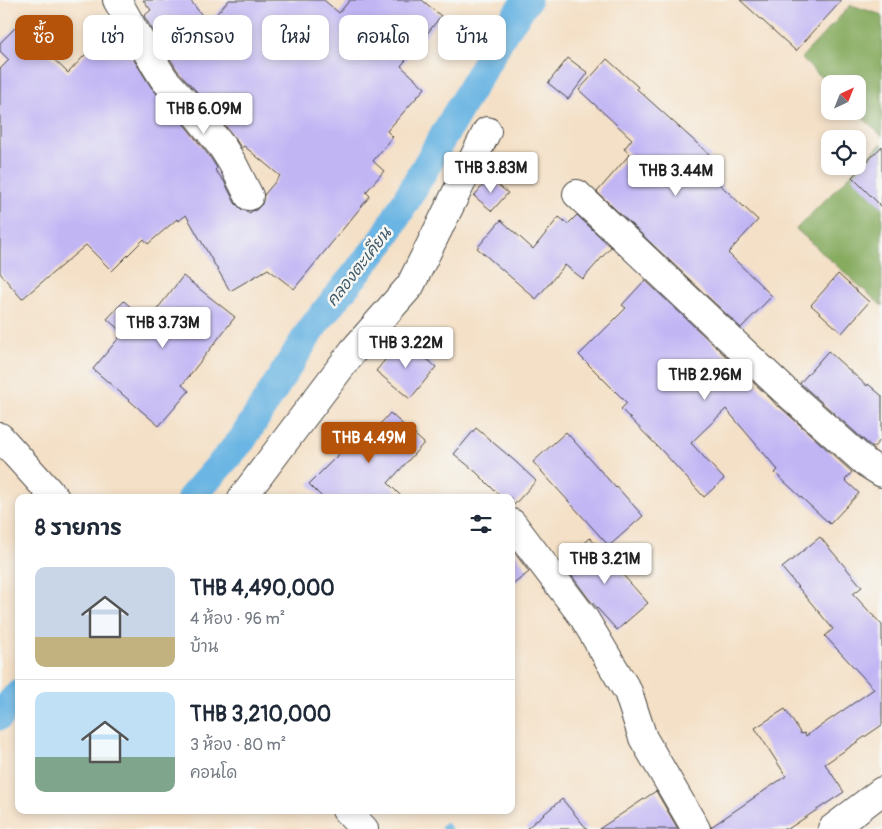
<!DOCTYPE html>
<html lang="th">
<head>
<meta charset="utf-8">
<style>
  :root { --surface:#fff; --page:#f6f6f7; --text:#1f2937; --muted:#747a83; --line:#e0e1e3; --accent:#b45309 }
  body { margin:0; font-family:Pangolin,"Playpen Sans Thai",sans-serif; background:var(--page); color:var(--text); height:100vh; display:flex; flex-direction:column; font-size:19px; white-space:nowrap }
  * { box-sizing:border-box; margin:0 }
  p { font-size:16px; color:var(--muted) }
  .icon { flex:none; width:28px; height:28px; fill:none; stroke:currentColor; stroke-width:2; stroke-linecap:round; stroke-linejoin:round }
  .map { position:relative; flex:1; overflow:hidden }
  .drawer { position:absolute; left:15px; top:494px; width:500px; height:320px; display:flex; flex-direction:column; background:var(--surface); border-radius:10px; box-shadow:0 2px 8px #0003 }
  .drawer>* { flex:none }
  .top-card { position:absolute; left:15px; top:15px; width:500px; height:45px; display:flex; gap:10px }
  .needle { width:32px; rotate:43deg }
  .tools { position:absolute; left:821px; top:75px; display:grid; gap:10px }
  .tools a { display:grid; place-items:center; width:45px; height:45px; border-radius:10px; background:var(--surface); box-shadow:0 2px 8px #0003; font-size:25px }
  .price { position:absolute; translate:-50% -42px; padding:0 11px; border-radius:5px; background:#fff; color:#222; font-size:16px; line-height:32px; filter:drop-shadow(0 1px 2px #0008) }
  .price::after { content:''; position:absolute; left:50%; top:30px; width:15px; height:11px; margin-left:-8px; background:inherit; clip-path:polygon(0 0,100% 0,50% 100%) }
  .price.active { background:var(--accent); color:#fff }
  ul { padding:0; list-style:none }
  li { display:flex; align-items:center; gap:15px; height:125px; padding:0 20px }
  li+li { border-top:1px solid var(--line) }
  li span { display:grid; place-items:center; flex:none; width:140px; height:100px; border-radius:10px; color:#555 }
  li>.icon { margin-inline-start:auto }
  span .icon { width:60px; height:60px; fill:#fffc; stroke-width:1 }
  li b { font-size:21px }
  h2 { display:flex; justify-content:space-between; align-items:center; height:60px; padding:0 20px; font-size:21px }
  .pill { padding:0 18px; border-radius:10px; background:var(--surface); box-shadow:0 2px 8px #0003; font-size:18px; line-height:45px }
  .pill.active { background:var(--accent); color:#fff }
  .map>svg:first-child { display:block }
  .forest { fill:#87ac60; stroke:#596c46 }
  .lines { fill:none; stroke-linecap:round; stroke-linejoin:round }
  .stream { stroke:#6ab5e3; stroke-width:8 }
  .canal { stroke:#6ab5e3; stroke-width:29 }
  .building { fill:#c1b5f4 }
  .minor-casing { stroke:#494642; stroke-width:30 }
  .minor { stroke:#fff; stroke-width:28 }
  .labels { text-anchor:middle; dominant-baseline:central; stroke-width:5; stroke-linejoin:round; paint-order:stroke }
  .water-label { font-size:16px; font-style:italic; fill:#415b6b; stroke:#f6f6f2 }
</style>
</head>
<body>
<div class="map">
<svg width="882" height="829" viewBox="0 0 882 829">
  <rect width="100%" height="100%" fill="#f6f6f2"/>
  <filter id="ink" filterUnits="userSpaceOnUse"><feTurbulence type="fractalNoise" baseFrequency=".02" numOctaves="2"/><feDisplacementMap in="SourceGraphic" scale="10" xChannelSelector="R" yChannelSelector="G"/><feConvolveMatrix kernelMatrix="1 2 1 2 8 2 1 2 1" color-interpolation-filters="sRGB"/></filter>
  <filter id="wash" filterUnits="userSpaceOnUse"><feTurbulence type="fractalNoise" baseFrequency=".0096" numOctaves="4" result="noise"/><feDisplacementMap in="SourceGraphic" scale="20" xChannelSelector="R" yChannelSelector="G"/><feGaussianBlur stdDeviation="1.12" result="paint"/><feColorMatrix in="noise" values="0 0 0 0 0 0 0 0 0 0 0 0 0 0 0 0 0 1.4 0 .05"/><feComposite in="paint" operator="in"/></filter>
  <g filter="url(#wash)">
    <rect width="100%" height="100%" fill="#f4e0c6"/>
    <g class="forest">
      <polygon points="851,5 882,15 882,136 856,111 858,111 858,84 830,84 830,86 801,58"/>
      <polygon points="882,143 882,306 796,229"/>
    </g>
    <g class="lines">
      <polyline class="stream" points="445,827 447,829"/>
      <g class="canal">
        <polyline points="191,498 242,440 312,328 383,240 504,32 527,0"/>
        <polyline points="0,716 19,693"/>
      </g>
    </g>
    <g id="blocks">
      <g class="building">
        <polygon points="143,0 190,0 208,23 229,0 324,0 339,13 350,0 422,0 441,16 401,66 425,88 387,131 393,137 373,161 384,171 366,192 370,196 294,289 268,269 230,291 186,215 179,221 177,219 148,244 144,239 112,271 86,245 22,299 0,273 0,69 9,60 0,51 0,43 18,25 68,73 111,27 117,33 151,87 183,123 210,157 217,168 215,170 224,181 235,203 241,209 248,212 250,213 252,211 256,210 262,204 264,195 280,176 244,146 241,148 235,138 207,103 177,70 144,16 151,10"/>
        <polygon points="740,0 842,0 796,51"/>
        <polygon points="568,58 588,73 568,99 548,83"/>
        <polygon points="607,59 638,87 637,89 711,156 701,167 758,220 728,253 772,296 741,328 597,192 630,154 624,149 632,139 579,90"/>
        <polygon points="882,146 882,207 852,177"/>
        <polygon points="489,178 508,193 492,211 474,196"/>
        <polygon points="577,215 611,247 583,279 565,265 536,299 477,248 501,220 533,249 559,217 568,224"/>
        <polygon points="838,274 869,302 842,333 811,305"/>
        <polygon points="183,276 235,317 182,385 189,391 159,426 93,369 123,333 107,319 124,301 147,322"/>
        <polygon points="645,280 771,399 778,407 779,406 852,472 845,480 859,493 830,524 775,473 778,470 726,409 691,443 724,479 704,497 664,453 621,409 627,403 579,355 626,308 622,305"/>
        <polygon points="403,338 436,367 410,399 376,371"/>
        <polygon points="828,351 867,386 868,384 882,396 882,438 873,448 800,383"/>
        <polygon points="390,413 424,443 388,483 403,498 323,498 309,484 349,444 356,451"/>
        <polygon points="476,428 516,462 536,481 512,507 511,498 502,498 476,472 454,454"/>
        <polygon points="566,432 616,488 617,487 643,516 609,546 533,462"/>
        <polygon points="820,537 862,587 853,594 882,625 882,725 825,764 844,792 788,829 712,829 711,827 786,776 755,728 785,709 801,734 804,733 806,736 874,689 825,636 833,629 782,568"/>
        <polygon points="590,538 648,603 617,630 589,599 563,564"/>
        <polygon points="511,548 529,572 511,586"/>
        <polygon points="656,791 678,829 599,829"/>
        <polygon points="562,799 587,829 526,829"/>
      </g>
    </g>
  </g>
  <g filter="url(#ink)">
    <use href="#blocks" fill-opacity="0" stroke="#494642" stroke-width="1"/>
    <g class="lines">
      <g class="minor-casing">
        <g id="minor">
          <polyline points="117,0 136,34 164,79 195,113 223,148 233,164 249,196"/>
          <polyline points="577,194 783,389 866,463 882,473"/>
          <polyline points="0,437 55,498"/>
          <polyline points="242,498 353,351 410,286 487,131"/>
          <polyline points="512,523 584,618 628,692 643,738 696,829"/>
          <polyline points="346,810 364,829"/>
          <polyline points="832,829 882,791"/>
        </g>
      </g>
      <use href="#minor" class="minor"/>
    </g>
  </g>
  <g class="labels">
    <g class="water-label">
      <text transform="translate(359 267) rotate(-52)">คลองตะเคียน</text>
    </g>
  </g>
</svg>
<div class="tools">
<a><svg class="needle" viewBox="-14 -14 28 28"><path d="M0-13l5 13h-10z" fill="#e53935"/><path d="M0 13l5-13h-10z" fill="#747a83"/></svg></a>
<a><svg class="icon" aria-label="locate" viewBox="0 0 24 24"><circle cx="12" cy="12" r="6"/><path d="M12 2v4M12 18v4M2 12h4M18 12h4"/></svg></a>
</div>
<b class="price" style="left:204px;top:135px">THB 6.09M</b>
<b class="price" style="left:491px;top:194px">THB 3.83M</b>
<b class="price" style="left:676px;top:197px">THB 3.44M</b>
<b class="price" style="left:163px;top:349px">THB 3.73M</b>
<b class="price" style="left:406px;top:369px">THB 3.22M</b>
<b class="price" style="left:705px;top:401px">THB 2.96M</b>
<b class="price active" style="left:369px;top:464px">THB 4.49M</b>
<b class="price" style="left:605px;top:585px">THB 3.21M</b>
<div class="top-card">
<a class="pill active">ซื้อ</a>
<a class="pill">เช่า</a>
<a class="pill">ตัวกรอง</a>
<a class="pill">ใหม่</a>
<a class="pill">คอนโด</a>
<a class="pill">บ้าน</a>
</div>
<section class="drawer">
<h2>8 รายการ<svg class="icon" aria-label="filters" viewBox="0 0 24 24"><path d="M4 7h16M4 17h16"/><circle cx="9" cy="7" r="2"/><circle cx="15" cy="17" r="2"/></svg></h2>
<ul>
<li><span style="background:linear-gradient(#c9d6e8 70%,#c2b280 0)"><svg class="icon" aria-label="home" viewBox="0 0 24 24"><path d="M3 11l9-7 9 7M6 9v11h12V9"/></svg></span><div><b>THB 4,490,000</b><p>4 ห้อง · 96 m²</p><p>บ้าน</p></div></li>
<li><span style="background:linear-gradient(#bfe0f5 65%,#7fa58c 0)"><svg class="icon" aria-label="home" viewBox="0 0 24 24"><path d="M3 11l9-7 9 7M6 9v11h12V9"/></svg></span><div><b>THB 3,210,000</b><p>3 ห้อง · 80 m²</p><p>คอนโด</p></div></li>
</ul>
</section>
</div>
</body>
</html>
